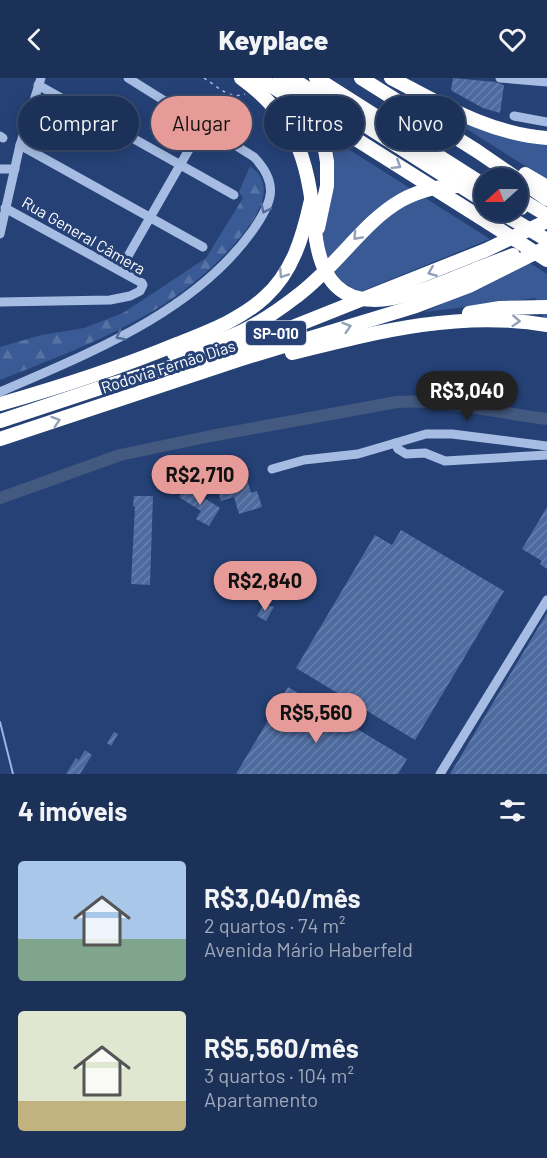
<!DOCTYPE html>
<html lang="pt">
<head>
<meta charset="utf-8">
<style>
  :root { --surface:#1c3158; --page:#293d61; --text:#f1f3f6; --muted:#a0a9ba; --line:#3a4c6e; --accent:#e69b98 }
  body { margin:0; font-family:Barlow,sans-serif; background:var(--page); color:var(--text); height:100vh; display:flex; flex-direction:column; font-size:22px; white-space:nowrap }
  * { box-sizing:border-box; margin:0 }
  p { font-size:20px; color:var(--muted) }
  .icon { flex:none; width:33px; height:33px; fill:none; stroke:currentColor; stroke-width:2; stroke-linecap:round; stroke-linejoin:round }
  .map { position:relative; height:696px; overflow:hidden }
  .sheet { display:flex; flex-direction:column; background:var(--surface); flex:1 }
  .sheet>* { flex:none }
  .top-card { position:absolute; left:18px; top:18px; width:512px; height:54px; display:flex; gap:12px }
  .needle { width:39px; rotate:249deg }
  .fabs { position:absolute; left:474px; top:90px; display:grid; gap:12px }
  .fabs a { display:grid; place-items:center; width:54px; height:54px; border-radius:50%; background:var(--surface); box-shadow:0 3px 15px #0003,0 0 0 2px var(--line); font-size:30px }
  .price { position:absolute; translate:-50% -51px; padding:0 14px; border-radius:21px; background:var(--accent); color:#111; font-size:20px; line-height:39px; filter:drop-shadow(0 2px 3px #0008) }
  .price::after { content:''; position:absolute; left:50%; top:36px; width:18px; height:14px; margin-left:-9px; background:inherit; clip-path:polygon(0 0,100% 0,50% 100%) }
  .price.current { background:#222; color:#fff }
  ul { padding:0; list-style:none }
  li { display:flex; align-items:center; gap:18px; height:150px; padding:0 18px }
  li span { display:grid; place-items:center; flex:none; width:168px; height:120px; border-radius:6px; color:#555 }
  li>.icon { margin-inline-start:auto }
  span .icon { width:72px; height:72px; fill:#fffc; stroke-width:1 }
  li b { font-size:26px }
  h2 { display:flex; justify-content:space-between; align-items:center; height:72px; padding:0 18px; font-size:26px }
  .tag { padding:0 21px; border-radius:27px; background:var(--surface); box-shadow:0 3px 15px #0003,0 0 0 2px var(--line); font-size:21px; line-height:54px }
  .tag.current { background:var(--accent); color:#111 }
  header { display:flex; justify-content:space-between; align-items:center; height:78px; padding:0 18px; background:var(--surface); font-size:27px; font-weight:800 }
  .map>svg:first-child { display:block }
  .green { fill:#395a94 }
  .forest { fill:url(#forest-firs) }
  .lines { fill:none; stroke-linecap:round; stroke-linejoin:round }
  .stream { stroke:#9bb6e3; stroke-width:2 }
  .river { stroke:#445980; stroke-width:12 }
  .building { fill:url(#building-hatch) }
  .path { stroke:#a6bce2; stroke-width:1.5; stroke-dasharray:3 4.5; stroke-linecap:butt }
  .minor { stroke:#a6bce2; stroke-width:9 }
  .highway { stroke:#fff; stroke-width:14 }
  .highway-bridge { stroke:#fff; stroke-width:14 }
  .oneway { stroke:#92a0ba }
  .oneway2 { stroke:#526c9c }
  .labels { text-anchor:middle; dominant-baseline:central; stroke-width:6; stroke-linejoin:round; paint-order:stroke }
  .shield { fill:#254176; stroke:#bec6d6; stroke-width:1.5 }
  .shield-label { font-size:15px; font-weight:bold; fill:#fff }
  .street-label { font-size:16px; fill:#fff; stroke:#254176 }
</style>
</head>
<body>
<header><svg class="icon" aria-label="back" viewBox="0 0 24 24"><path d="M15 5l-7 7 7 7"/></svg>Keyplace<svg class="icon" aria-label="heart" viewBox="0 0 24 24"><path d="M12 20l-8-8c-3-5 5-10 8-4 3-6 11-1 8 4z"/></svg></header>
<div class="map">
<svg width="547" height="696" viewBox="0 0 547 696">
  <defs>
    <pattern id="forest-firs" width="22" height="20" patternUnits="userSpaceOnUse" patternTransform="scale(1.5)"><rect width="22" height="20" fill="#395a94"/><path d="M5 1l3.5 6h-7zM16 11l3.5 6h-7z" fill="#5773a4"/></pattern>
    <pattern id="building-hatch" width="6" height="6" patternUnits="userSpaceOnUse" patternTransform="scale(1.5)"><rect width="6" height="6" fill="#4e6ba0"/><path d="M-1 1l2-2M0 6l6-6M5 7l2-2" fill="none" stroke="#6981ae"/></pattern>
  </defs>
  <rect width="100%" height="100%" fill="#254176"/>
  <g class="green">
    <polygon points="429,27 547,64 547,102"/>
    <polygon points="334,62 490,161 360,214 339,203 324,177 321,156 332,107"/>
    <polygon points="528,184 547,196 547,241 544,240 535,220 425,234"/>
  </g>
  <path class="forest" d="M250,88C253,91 258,94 260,98C271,116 256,138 246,152C182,234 93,265 0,302V269L41,257L84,250L123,235L206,180L243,120L239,114Z"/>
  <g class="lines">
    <polyline class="stream" points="0,644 13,696"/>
    <path class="river" d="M0,420L120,377L211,358L397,324C446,321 498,335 547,341"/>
  </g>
  <g class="building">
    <polygon points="453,0 495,4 504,7 500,35 483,30 454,14 451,12"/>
    <polygon points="246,398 251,415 257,413 262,429 239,436 234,419 221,423 216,407"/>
    <polygon points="185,408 220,430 209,448 196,441 201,433 179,419"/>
    <polygon points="134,418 153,418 150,507 131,506 135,429 133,428"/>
    <polygon points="547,429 547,491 540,486 542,483 522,471"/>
    <polygon points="401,452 504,513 415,662 296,590 375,457 392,467"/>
    <polygon points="264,526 274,529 266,543 257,538"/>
    <polygon points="547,535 547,696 450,696 532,560"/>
    <polygon points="288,609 407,681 398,696 236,696"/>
    <polygon points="114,654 118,656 111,668 107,665"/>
    <polygon points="85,672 92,677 80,696 66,696 76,680 79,682"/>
  </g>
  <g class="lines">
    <g class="path">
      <path d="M204,0C217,8 230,22 245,16"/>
      <polyline points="208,40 224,13"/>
    </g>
    <g class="minor">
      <polyline points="500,0 547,4"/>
      <polyline points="38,7 234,117"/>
      <polyline points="514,38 547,44"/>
      <polyline points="0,58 3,60"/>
      <polyline points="20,67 203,169"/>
      <polyline points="0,91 15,91"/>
      <polyline points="0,156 20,67 41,0"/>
      <polyline points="120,192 203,47"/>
      <polyline points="0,224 110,222 130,218 140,213 143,207 142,205 5,130"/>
      <path d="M0,314C89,275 194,235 253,152C272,125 280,106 254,79L128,0"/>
      <polyline points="395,365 398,371 406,376 425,375 445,383 547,377"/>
      <polyline points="272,391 304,382 358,376 426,356 452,356 547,368"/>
      <polyline points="440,696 547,522"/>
    </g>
    <g class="highway">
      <path d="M241,0C302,44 309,90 316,161"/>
      <polyline points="259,0 489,145"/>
      <polyline points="291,0 484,123"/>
      <polyline points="316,0 484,107"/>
      <polyline points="361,0 477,73 547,121"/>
      <path d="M391,0C441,26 489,56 547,60"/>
      <polyline points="525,96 547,109"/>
      <polyline points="518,128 521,130"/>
      <polyline points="318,150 327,108 327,84"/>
      <polyline points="479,190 513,177"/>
      <polyline points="469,235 500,230 547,229"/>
      <path d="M292,275C376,254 460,232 547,247"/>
      <path d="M174,276C190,271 207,267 224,261C250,252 275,235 297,218"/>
      <path d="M0,326C60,309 119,290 177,266C207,254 240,242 265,219C293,194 303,158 311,122"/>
      <polyline points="0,343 106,308 234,270 290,250 486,172 547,143"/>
      <polyline points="0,361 238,282 416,228 469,208 547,169"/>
    </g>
    <g class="highway-bridge">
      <path d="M280,0C309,21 323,49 327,84"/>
      <polyline points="518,120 547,137"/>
      <polyline points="507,138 547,162"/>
      <polyline points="489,145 547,182"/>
      <path d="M316,161C331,261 420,213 479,190"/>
      <path d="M297,218C362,169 384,94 484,110"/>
    </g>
  </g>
  <defs><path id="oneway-chevron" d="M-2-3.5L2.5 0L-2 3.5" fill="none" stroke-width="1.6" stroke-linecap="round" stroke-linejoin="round" transform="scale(1.5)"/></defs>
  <g class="oneway">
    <use href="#oneway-chevron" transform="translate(397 87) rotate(32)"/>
    <use href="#oneway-chevron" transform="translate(357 158) rotate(133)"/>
    <use href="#oneway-chevron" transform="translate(432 194) rotate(158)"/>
    <use href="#oneway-chevron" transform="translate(283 196) rotate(124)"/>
    <use href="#oneway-chevron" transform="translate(516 243) rotate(4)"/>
    <use href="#oneway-chevron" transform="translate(347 249) rotate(-17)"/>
    <use href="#oneway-chevron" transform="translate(56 343) rotate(-18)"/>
  </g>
  <g class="oneway2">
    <use href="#oneway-chevron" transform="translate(265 131) rotate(115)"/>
    <use href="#oneway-chevron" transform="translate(120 258) rotate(152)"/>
  </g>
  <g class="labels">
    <rect class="shield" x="246" y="243" width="60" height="24" rx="4.5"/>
    <g class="shield-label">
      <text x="276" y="255">SP-010</text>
    </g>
    <g class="street-label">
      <text transform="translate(84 157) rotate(30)">Rua General Câmera</text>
      <text transform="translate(168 288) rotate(-18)">Rodovia Fernão Dias</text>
    </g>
  </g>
</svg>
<div class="fabs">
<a><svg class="needle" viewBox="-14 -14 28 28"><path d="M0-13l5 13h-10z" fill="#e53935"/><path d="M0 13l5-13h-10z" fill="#a0a9ba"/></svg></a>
</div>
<b class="price current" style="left:467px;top:344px">R$3,040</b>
<b class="price" style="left:200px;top:428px">R$2,710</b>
<b class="price" style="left:265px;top:534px">R$2,840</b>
<b class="price" style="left:316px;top:666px">R$5,560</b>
<div class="top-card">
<a class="tag">Comprar</a>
<a class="tag current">Alugar</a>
<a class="tag">Filtros</a>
<a class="tag">Novo</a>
</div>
</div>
<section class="sheet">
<h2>4 imóveis<svg class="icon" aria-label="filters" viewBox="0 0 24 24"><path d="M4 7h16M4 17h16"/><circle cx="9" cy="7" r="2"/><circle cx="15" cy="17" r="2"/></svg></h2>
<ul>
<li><span style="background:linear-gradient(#a9c7e8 65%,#7fa58c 0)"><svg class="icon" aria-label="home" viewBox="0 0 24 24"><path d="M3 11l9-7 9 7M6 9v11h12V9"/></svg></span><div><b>R$3,040/mês</b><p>2 quartos · 74 m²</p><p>Avenida Mário Haberfeld</p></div></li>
<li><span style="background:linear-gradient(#dfe7d0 75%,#c2b280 0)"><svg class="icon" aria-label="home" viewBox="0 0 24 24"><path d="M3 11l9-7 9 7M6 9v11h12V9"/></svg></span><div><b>R$5,560/mês</b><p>3 quartos · 104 m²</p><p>Apartamento</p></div></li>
</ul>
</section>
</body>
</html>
